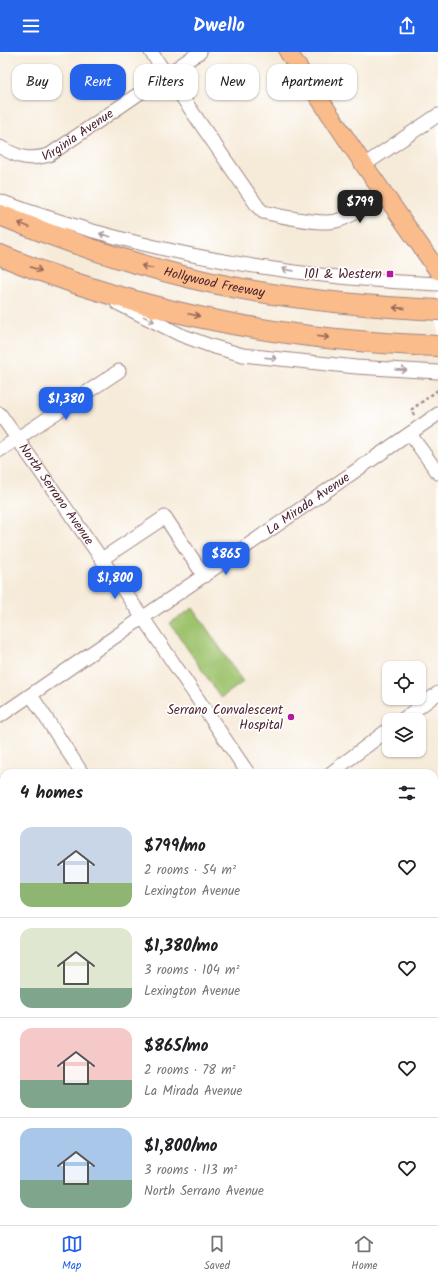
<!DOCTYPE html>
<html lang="en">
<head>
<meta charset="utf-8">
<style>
  :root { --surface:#fff; --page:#f6f6f6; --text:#202124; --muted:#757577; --line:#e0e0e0; --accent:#2563eb }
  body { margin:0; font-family:Kalam,sans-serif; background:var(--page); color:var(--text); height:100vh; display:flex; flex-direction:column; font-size:15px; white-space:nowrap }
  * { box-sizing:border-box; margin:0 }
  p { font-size:13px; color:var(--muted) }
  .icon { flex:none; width:22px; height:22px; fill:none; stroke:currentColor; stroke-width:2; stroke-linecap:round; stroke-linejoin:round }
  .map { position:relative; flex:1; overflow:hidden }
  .sheet { position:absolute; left:0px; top:717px; width:438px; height:456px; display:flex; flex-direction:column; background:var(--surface); border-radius:12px 12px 0 0; box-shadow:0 1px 3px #0004 }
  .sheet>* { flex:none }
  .top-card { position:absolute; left:12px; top:12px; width:414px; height:36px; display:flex; gap:8px }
  .buttons { position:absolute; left:382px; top:609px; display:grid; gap:8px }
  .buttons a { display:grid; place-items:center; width:44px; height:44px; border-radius:8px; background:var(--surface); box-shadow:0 1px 3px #0004; font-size:20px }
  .price { position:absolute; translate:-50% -34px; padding:0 9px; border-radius:8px; background:var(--accent); color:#fff; font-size:13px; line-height:26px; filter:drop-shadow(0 1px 2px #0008) }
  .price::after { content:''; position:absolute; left:50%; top:24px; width:12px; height:9px; margin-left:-6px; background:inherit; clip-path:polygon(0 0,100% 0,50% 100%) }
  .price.on { background:#222; color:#fff }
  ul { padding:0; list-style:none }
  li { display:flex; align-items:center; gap:12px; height:100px; padding:0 20px }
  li+li { border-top:1px solid var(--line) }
  li span { display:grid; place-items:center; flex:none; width:112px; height:80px; border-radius:12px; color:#555 }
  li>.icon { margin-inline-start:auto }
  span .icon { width:48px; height:48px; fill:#fffc; stroke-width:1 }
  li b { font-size:17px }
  h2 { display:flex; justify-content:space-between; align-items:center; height:48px; padding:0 20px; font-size:17px }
  .pill { padding:0 14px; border-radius:12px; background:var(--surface); box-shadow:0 1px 3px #0004; font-size:14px; line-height:36px }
  .pill.on { background:var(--accent); color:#fff }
  header { display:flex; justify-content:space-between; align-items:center; height:52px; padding:0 20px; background:var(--accent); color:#fff; font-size:18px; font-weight:700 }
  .tabs { display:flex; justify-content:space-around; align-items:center; height:56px; border-top:1px solid var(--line); background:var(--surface); font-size:11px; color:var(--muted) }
  .tabs a { display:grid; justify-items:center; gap:2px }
  .tabs .on { color:var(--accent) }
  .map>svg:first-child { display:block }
  .green { fill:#9ec36d; stroke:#74714c }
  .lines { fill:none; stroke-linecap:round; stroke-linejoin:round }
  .minor-casing { stroke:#a08582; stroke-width:15 }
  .major-casing { stroke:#a08582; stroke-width:19 }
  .highway-casing { stroke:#a08582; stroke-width:22 }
  .path { stroke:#a08582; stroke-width:2.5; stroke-dasharray:3 3; stroke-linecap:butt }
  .minor { stroke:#fff; stroke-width:13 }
  .major { stroke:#fabc8b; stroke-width:17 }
  .highway { stroke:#fabc8b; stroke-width:20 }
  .oneway { stroke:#996656 }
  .oneway2 { stroke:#ae9aa0 }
  .poi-dot { fill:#b5179e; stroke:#fff; stroke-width:1.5 }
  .labels { text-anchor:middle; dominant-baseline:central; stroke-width:3.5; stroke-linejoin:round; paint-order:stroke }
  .street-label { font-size:13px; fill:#4a1f2b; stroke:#fff }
  .poi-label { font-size:13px; fill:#4a1f2b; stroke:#fff; text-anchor:end }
</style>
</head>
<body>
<header><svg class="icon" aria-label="menu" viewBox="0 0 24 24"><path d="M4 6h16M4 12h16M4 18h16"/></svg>Dwello<svg class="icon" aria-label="share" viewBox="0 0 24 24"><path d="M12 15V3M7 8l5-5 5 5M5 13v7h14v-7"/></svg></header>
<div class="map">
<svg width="438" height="1173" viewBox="0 0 438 1173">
  <rect width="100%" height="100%" fill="#fff"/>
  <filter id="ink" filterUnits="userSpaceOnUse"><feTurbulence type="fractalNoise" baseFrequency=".025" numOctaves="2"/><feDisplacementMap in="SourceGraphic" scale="8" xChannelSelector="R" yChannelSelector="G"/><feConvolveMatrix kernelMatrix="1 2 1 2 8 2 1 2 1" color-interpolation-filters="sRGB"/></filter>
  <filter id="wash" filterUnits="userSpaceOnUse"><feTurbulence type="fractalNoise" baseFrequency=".012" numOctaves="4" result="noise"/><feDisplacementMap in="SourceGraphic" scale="16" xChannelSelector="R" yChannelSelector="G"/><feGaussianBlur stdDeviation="0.9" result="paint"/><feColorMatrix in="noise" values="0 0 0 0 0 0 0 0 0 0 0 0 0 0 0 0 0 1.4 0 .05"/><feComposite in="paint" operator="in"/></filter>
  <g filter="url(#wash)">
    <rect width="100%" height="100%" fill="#f6ebd9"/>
    <polygon class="green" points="193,556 243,630 221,646 170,571"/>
  </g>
  <g filter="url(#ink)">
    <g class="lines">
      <g class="minor-casing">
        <g id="minor">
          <path d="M151,0L258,155L263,160C279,164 321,173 336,169C352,165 370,151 384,142"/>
          <path id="s1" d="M0,95C18,105 28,109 49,103L200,0"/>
          <polyline points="364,113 438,63"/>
          <path d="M0,149C140,200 289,226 438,232"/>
          <polyline points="117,251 181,283 211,294 243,303 356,315 438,320"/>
          <path id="s2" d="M0,362L143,566L248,721"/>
          <polyline points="410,382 438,421"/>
          <polyline points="0,398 119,319"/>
          <polyline points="102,507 165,465 204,524"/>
          <polyline points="31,643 82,721"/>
          <path id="s3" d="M0,664L438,362"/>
          <polyline points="402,668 438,641"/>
          <polyline points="331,721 389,677"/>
          <polyline points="434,827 438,824"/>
          <polyline points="0,842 4,844"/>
          <polyline points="434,927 438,932"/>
          <polyline points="0,970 4,967"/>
          <polyline points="0,988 4,994"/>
          <polyline points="434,1156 438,1162"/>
          <polyline points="126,1169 129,1173"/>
          <polyline points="282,1169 285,1173"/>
        </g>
      </g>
      <g class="major-casing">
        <polyline id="major" points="288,0 364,113 438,219"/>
      </g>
      <g class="highway-casing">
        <g id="highway">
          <path id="s4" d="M0,163C64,189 128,211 195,227C275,246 357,254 438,258"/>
          <path d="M0,203C94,242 200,270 302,283C347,289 392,292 438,294"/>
        </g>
      </g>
      <polyline class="path" points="414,363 411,358 438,338"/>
      <use href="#minor" class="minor"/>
      <use href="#major" class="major"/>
      <use href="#highway" class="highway"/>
    </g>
    <defs><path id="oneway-shaft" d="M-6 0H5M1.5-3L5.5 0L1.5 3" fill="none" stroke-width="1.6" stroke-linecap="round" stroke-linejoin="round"/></defs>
    <g class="oneway">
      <use href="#oneway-shaft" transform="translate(24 173) rotate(-158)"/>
      <use href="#oneway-shaft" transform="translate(147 215) rotate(-165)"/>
      <use href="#oneway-shaft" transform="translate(36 217) rotate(20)"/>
      <use href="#oneway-shaft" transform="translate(399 256) rotate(-176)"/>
      <use href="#oneway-shaft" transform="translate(194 263) rotate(12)"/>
      <use href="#oneway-shaft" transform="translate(323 285) rotate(6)"/>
    </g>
    <g class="oneway2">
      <use href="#oneway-shaft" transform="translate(105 183) rotate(-164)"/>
      <use href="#oneway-shaft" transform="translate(288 218) rotate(-172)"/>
      <use href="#oneway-shaft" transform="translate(149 267) rotate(26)"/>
      <use href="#oneway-shaft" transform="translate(271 306) rotate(6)"/>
      <use href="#oneway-shaft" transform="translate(401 318) rotate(4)"/>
    </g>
  </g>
  <g class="poi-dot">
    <rect x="386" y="218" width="8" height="8" rx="2"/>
    <circle cx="291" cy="665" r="4"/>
  </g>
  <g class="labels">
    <g class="street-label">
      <text stroke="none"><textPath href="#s1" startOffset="86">Virginia Avenue</textPath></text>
      <text stroke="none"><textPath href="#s4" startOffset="225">Hollywood Freeway</textPath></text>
      <text stroke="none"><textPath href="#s2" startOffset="98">North Serrano Avenue</textPath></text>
      <text stroke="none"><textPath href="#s3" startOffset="374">La Mirada Avenue</textPath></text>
    </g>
    <g class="poi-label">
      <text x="382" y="222">101 &amp; Western</text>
      <text x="283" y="658">Serrano Convalescent<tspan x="283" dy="15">Hospital</tspan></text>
    </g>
  </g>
</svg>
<div class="buttons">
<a><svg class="icon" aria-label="locate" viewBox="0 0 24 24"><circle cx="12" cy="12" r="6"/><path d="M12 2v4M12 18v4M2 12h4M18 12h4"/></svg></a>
<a><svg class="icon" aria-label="layers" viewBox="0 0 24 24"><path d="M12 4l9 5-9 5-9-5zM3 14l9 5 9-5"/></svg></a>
</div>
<b class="price on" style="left:360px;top:172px">$799</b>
<b class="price" style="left:66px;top:369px">$1,380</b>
<b class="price" style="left:226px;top:524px">$865</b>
<b class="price" style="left:115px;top:548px">$1,800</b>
<div class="top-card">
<a class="pill">Buy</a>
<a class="pill on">Rent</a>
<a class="pill">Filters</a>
<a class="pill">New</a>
<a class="pill">Apartment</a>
</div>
<section class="sheet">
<h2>4 homes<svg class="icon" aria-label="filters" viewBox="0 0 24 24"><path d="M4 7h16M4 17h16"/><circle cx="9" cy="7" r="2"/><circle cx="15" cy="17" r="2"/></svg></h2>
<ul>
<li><span style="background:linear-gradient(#c9d6e8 70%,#8fb573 0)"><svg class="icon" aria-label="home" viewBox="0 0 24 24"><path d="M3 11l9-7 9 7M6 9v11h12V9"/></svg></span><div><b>$799/mo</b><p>2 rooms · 54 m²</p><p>Lexington Avenue</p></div><svg class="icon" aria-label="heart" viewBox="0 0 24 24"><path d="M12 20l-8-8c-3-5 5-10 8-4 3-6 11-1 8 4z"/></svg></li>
<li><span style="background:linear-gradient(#dfe7d0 75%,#7fa58c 0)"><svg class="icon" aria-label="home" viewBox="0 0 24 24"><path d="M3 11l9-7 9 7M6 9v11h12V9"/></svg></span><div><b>$1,380/mo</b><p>3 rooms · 104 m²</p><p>Lexington Avenue</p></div><svg class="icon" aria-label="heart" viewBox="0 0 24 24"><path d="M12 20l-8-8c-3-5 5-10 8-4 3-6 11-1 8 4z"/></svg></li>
<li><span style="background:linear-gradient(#f6c9c9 65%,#7fa58c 0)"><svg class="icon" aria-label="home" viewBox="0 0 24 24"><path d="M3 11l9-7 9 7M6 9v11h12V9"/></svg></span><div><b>$865/mo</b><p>2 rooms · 78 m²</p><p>La Mirada Avenue</p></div><svg class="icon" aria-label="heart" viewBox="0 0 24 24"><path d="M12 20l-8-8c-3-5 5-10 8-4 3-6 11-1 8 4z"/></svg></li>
<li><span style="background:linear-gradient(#a9c7e8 65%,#7fa58c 0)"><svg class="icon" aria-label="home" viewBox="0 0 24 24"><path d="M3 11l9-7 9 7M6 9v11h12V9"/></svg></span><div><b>$1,800/mo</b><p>3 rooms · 113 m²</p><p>North Serrano Avenue</p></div><svg class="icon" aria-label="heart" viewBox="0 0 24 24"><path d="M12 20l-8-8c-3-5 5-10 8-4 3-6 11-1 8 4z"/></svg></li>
</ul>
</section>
</div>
<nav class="tabs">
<a class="on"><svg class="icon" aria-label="map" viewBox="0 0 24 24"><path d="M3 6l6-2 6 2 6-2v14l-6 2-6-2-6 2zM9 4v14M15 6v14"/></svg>Map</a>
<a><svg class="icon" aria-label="saved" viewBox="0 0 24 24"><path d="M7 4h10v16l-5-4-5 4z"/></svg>Saved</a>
<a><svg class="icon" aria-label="home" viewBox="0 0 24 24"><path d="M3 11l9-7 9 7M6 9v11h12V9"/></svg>Home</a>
</nav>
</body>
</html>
